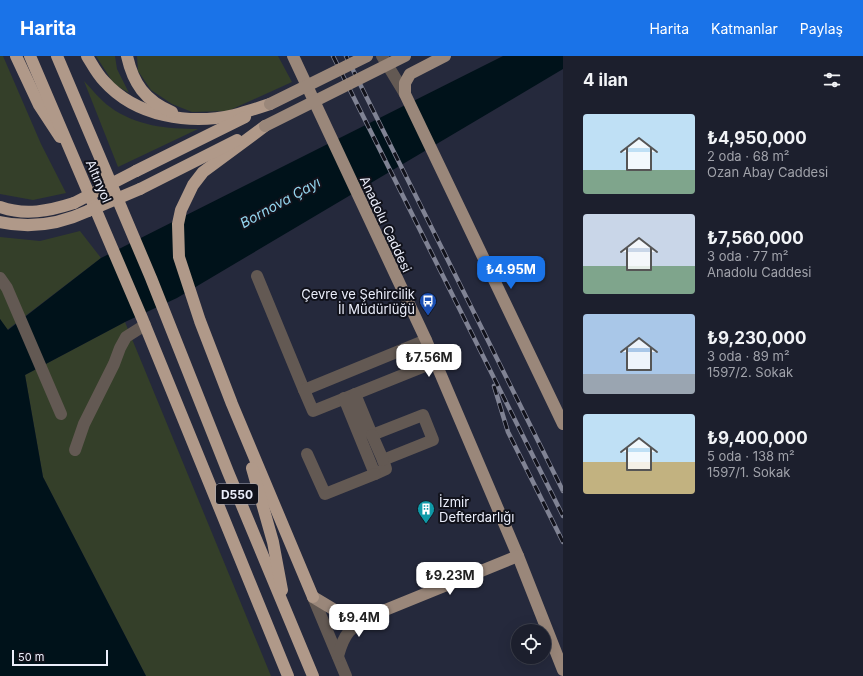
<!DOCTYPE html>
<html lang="tr">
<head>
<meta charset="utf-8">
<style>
  :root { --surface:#1c1f2d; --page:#252735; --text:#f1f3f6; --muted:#a0a2aa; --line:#3a3d49; --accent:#1a73e8 }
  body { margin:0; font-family:Inter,sans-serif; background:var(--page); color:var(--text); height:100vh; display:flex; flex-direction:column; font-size:15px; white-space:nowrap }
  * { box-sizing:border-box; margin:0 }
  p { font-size:13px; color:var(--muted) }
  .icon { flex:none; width:22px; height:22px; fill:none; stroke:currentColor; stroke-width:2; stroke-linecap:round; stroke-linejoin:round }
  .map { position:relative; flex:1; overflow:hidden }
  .drawer { display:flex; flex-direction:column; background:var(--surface); width:300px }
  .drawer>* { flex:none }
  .tools { position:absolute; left:511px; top:568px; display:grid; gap:8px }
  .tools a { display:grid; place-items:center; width:40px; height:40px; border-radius:50%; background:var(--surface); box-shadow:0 4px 16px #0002,0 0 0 1px var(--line); font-size:20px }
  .scale { position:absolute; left:12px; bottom:10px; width:96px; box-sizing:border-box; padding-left:4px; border:2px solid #ebeefb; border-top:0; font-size:11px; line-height:14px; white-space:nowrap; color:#ebeefb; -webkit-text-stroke:3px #11121b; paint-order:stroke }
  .price { position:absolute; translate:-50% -34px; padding:0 9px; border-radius:8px; background:#fff; color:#222; font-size:13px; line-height:26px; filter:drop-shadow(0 1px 2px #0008) }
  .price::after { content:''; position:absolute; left:50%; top:24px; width:12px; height:9px; margin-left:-6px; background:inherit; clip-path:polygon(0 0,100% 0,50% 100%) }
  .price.selected { background:var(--accent); color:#fff }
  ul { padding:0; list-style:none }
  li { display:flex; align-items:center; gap:12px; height:100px; padding:0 20px }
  li span { display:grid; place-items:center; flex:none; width:112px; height:80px; border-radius:4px; color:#555 }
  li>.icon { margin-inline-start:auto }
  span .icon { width:48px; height:48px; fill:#fffc; stroke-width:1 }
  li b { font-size:17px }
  h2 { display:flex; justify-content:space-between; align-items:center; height:48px; padding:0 20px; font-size:17px }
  header { display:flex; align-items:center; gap:24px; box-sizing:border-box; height:56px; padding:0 20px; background:var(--accent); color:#fff }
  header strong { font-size:19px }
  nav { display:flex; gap:22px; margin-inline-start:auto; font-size:14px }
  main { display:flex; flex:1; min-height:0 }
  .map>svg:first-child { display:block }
  .green { fill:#343f29 }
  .water { fill:#00121a }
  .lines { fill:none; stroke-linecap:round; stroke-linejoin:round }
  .minor { stroke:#635953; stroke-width:12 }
  .major { stroke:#9a877a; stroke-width:12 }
  .highway { stroke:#b09989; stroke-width:12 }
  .rail-casing { stroke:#808394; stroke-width:4.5 }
  .rail { stroke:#11121b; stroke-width:3; stroke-dasharray:9; stroke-linecap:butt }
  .major-bridge { stroke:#9a877a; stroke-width:12 }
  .highway-bridge { stroke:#b09989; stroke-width:12 }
  .labels { text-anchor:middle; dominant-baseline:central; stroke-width:4; stroke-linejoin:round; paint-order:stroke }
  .shield { fill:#11121b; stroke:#aaacb8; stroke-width:1 }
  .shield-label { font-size:12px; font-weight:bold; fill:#ebeefb }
  .street-label { font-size:13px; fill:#ebeefb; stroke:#11121b }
  .poi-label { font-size:13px; fill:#ebeefb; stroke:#11121b; text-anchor:end }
  .water-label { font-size:14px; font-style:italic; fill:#94d5ee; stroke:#11121b }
</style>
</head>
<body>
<header>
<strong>Harita</strong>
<nav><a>Harita</a><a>Katmanlar</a><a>Paylaş</a></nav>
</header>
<main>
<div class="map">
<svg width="563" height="620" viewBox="0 0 563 620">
  <rect width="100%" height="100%" fill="#25293c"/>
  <g class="green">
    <polygon points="0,0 3,0 41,88 66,137 33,144 0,138"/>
    <polygon points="96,0 115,0 117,13 129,37 114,28"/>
    <polygon points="137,0 278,0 292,26 228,55 192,56 172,48 151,34 138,15"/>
    <path d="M84,25C92,33 100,44 110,51C136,70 167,73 198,73L118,111Z"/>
    <polygon points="80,175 101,202 7,274 0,263 0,181 40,185"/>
    <polygon points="125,266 271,620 146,620 43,421 25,319"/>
  </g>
  <polygon class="water" points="503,0 563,0 563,13 177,242 125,266 25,319 43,421 146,620 0,620 0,263 8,274 101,202"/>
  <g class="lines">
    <g class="minor">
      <polyline points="382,0 405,38"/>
      <polyline points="257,220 304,334"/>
      <polyline points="0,222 7,232 61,358"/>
      <polyline points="426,284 304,334 313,355 435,306"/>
      <polyline points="344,342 375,418 386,413 383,404 433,384 423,359 372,379 355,338"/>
      <polyline points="372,379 383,404"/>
      <polyline points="75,394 84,368 114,308 120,292 126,281 145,269"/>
      <polyline points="307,398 325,438 375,418"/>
      <polyline points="313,541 346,620"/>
      <path d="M338,600C345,574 351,572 373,559"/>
    </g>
    <g class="major">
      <polyline points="293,0 426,284 518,500 563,614"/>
      <polyline points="445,0 410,18 405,27 405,38 563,368"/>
      <polyline points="313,541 338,556 373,559 518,500"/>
    </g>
    <g class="highway">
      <polyline points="16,0 39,49 60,81"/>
      <polyline points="30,0 142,262 288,620"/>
      <polyline points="57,0 151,222 228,416 313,620"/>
      <path d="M87,0C92,8 97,18 104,25C136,61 190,69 234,59C246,56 258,52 270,48"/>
      <path d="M127,0C133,27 145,45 172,56"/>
      <polyline points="265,70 203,116 193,129 181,154 178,168 179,201 200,265 232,348 313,541"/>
      <polyline points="136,115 245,61"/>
      <polyline points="140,133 237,84"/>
      <path d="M0,151C25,160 49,155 74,147"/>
      <path d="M0,166C31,173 60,168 88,155"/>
      <polyline points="252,412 273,486 282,534"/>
    </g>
    <g class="rail-casing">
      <g id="rail">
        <polyline points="333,0 563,460"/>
        <polyline points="346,0 563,435"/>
        <polyline points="494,330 508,376 563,486"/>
      </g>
    </g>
    <use href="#rail" class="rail"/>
    <g class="major-bridge">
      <polyline points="270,48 367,0"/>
      <polyline points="265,70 405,0"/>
    </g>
    <g class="highway-bridge">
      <polyline points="74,147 136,115"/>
      <polyline points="88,155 140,133"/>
    </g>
  </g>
  <defs>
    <g id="bus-pin" transform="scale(0.9)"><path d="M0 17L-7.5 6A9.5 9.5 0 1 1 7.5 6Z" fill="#1a4fb4" stroke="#11121b"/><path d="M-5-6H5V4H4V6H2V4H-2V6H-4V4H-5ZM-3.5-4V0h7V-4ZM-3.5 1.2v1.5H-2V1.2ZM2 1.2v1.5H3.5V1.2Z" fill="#fff"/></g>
    <g id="building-pin" transform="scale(0.9)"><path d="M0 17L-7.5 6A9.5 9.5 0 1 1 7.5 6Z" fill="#0f9aa8" stroke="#11121b"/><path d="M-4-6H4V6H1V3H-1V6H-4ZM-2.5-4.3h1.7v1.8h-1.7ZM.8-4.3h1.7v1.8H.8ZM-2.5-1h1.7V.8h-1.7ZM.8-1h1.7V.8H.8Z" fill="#fff"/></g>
  </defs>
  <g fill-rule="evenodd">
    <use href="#bus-pin" x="428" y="245"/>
    <use href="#building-pin" x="426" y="453"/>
  </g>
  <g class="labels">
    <rect class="shield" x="216" y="428" width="42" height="20" rx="3"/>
    <g class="shield-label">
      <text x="237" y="438">D550</text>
    </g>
    <g class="street-label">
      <text transform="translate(99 125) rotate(67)">Altınyol</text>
      <text transform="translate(386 168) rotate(65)">Anadolu Caddesi</text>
    </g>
    <g class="poi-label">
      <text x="415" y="238">Çevre ve Şehircilik<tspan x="415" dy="15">İl Müdürlüğü</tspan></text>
      <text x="439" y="446" text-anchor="start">İzmir<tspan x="439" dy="15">Defterdarlığı</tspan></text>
    </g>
    <g class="water-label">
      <text transform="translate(280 146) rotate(-29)">Bornova Çayı</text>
    </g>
  </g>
</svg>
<div class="tools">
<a><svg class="icon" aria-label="locate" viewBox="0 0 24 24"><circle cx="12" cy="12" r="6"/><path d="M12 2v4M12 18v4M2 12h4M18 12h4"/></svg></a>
</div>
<div class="scale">50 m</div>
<b class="price selected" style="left:511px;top:234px">₺4.95M</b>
<b class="price" style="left:429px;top:322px">₺7.56M</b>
<b class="price" style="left:450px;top:540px">₺9.23M</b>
<b class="price" style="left:359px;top:582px">₺9.4M</b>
</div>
<section class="drawer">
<h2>4 ilan<svg class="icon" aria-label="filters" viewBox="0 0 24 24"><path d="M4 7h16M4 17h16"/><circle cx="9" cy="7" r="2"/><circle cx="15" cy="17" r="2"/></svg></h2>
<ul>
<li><span style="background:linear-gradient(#bfe0f5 70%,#7fa58c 0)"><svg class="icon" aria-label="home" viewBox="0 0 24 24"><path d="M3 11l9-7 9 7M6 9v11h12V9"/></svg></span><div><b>₺4,950,000</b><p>2 oda · 68 m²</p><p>Ozan Abay Caddesi</p></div></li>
<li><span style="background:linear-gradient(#c9d6e8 65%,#7fa58c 0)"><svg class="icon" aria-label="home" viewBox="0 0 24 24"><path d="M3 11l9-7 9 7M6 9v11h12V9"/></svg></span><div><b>₺7,560,000</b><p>3 oda · 77 m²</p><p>Anadolu Caddesi</p></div></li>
<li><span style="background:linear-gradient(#a9c7e8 75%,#9aa5b1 0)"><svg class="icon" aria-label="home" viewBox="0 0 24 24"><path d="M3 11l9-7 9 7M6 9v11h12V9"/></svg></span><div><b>₺9,230,000</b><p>3 oda · 89 m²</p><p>1597/2. Sokak</p></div></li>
<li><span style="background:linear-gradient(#bfe0f5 60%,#c2b280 0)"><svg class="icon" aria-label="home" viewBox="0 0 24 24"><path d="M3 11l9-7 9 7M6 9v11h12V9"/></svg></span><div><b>₺9,400,000</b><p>5 oda · 138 m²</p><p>1597/1. Sokak</p></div></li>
</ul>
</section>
</main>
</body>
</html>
